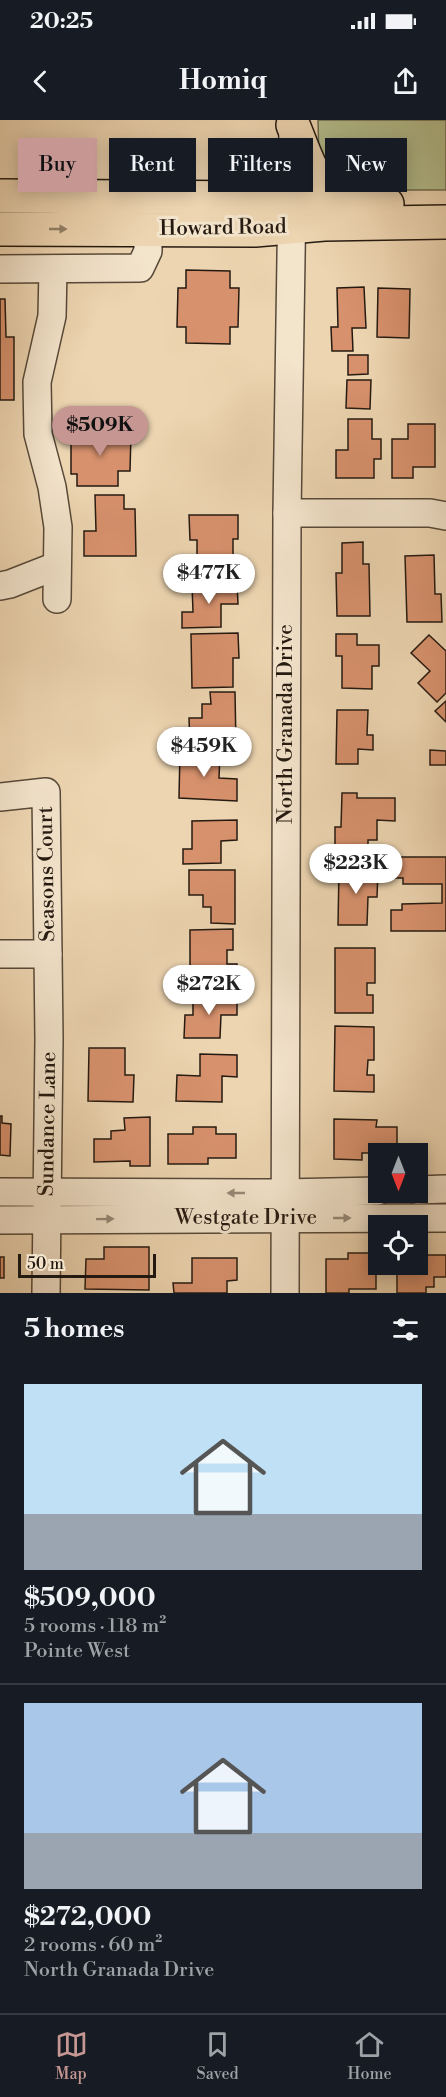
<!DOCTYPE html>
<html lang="en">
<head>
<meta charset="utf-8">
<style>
  :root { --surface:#171b24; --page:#20242c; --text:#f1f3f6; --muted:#9ea1a6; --line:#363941; --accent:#c59692 }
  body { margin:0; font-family:"Libre Bodoni",serif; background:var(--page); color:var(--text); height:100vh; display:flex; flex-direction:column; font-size:22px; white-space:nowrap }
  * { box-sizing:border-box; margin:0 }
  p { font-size:20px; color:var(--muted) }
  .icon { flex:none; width:33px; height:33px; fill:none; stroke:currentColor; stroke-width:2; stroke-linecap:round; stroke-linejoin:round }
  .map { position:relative; height:1173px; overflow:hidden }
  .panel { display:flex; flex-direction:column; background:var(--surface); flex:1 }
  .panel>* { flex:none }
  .banner { position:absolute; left:18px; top:18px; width:411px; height:54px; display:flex; gap:12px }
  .needle { width:39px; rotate:180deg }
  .controls { position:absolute; left:368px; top:1023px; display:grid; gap:12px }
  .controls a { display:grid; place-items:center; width:60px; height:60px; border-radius:0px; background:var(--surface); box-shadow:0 3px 15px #0003; font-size:30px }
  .scale { position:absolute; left:18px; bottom:15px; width:138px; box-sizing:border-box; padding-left:6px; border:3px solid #251a11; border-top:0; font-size:16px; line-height:21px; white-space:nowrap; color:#251a11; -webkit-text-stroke:4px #f3e4cc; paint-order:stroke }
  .price { position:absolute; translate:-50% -51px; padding:0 14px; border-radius:21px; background:#fff; color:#222; font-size:20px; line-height:39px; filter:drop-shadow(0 2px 3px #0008) }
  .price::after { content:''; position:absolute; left:50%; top:36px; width:18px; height:14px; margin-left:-9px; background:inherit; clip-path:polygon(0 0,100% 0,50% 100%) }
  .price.on { background:var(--accent); color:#111 }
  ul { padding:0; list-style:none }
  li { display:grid; align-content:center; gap:12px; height:318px; padding:0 24px }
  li+li { border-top:2px solid var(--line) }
  li span { display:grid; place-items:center; height:186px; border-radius:0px; color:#555 }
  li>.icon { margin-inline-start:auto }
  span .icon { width:108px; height:108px; fill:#fffc; stroke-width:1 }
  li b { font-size:26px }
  h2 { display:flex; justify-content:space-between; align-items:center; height:72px; padding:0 24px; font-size:26px }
  .tag { padding:0 21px; border-radius:0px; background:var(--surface); box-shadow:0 3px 15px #0003; font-size:21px; line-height:54px }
  .tag.on { background:var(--accent); color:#111 }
  .status { display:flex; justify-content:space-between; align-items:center; height:42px; padding:0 30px; background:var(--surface); direction:ltr }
  .status svg { height:16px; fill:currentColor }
  header { display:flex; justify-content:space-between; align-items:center; height:78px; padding:0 24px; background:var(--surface); font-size:27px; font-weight:800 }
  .dock { display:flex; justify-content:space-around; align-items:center; height:84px; border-top:2px solid var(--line); background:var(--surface); font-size:16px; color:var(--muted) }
  .dock a { display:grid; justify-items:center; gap:3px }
  .dock .on { color:var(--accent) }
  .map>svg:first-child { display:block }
  .green { fill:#b4be8e; stroke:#6c6c50; stroke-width:1.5 }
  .building { fill:#d7916d; stroke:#251a11; stroke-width:1.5 }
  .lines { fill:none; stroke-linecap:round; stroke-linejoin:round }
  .minor-casing { stroke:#574939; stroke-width:30 }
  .major-casing { stroke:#251a11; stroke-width:36 }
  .minor { stroke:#f3e4cc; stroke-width:27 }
  .major { stroke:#edd5b1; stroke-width:33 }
  .oneway { fill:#938169 }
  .oneway2 { fill:#968978 }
  .labels { text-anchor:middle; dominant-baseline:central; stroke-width:6; stroke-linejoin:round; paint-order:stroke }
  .street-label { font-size:21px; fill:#251a11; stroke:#f3e4cc }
</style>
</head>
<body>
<div class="status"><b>20:25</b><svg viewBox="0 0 49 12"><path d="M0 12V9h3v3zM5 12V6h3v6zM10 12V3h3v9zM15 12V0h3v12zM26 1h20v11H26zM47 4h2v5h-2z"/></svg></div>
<header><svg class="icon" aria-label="back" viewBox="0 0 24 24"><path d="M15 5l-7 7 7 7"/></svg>Homiq<svg class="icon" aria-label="share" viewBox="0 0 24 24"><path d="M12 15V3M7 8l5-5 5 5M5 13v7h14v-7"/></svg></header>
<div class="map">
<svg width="446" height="1173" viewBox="0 0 446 1173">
  <rect width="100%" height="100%" fill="#edd5b1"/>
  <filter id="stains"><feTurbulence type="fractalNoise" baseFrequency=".00333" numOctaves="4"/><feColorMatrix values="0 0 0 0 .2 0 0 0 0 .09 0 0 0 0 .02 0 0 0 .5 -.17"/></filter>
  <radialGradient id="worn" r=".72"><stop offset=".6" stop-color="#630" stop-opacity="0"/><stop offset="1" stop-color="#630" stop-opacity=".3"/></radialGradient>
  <polygon class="green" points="318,0 446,0 446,70 362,70 343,65 319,41"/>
  <g class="building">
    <polygon points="186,150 230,151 230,168 239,168 238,207 230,207 230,224 186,223 186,207 177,207 178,168 186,168"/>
    <polygon points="364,167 366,208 352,208 353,231 332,231 331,207 338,207 337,168"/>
    <polygon points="378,168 410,169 409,218 377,217"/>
    <polygon points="0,179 5,179 6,217 14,217 14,280 0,280"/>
    <polygon points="348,235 368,235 368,254 348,255"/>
    <polygon points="347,260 371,260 370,289 346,288"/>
    <polygon points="348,299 372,299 372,319 381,319 381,339 374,339 374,358 336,358 336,330 348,330"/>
    <polygon points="408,304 435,304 435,347 413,347 413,358 392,358 392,319 408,319"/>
    <polygon points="71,312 131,313 130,351 118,351 118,366 77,366 77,354 71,354"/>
    <polygon points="95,375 124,375 124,389 135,389 136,436 84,436 84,411 96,411"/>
    <polygon points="189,395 238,395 238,419 233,419 233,448 197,448 197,420 190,420"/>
    <polygon points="363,422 363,444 369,444 370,496 337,496 336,453 342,453 342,423"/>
    <polygon points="434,435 435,474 441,474 442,502 407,502 405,436"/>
    <polygon points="237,463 238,484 221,484 221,507 182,508 182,492 193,492 192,464"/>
    <polygon points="238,513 239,538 233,538 233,567 192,568 191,514"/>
    <polygon points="336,514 357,514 357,525 379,525 379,546 372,546 372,569 342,568 342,536 336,536"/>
    <polygon points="429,515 446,531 446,573 437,582 418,563 430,551 411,533"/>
    <polygon points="210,572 235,572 236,626 190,627 189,598 202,598 202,584 211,584"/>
    <polygon points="446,581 446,602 435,591"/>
    <polygon points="337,590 368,590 367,615 373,615 373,630 358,629 358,644 336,644"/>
    <polygon points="430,630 446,631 446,645 430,645"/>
    <polygon points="180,632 220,633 219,658 237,659 237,681 179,678"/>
    <polygon points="342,673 357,673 357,678 395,678 395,701 377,700 377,720 368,720 368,731 335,730 335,707 341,707"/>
    <polygon points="237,700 237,720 221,721 221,743 183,744 183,729 192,729 192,701"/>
    <polygon points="390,737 446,737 446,811 391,811 391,790 402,790 402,784 442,783 442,764 403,764 403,758 390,758"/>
    <polygon points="339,749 378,750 377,777 368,777 367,805 338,805"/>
    <polygon points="189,750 235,750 235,804 211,803 211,787 203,787 203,775 189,775"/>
    <polygon points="233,809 233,830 227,830 227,844 237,844 237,862 190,863 190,810"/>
    <polygon points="335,828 375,828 375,863 367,863 367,875 373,875 373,893 335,893"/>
    <polygon points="193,876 237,877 237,895 221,895 220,918 184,918 185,895 193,895"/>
    <polygon points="335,906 374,907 374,940 368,940 367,955 374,955 374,972 334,971"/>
    <polygon points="89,928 125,928 125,955 134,955 133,982 88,981"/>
    <polygon points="200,934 237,935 237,957 222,956 222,982 176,981 177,955 200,956"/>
    <polygon points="0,996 2,996 2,1003 11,1004 10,1036 0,1035"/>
    <polygon points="150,997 150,1046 130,1046 130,1041 94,1042 94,1019 111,1019 111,1011 125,1010 124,998"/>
    <polygon points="334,999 377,1000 376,1007 397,1007 397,1034 378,1034 378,1043 377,1033 362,1033 362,1040 334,1039"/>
    <polygon points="193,1007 216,1007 216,1014 236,1014 236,1038 208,1038 208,1044 168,1044 168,1014 193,1014"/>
    <polygon points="104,1127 149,1127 149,1170 85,1169 86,1139 104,1139"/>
    <polygon points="348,1133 376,1133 376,1169 349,1169 349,1173 326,1173 326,1139 348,1139"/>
    <polygon points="417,1135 446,1135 446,1157 434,1157 434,1167 426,1167 426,1173 397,1173 397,1144 417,1144"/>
    <rect x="0" y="1137" width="4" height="21"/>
    <polygon points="192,1138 237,1138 237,1160 227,1161 227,1173 174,1173 173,1163 192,1163"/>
  </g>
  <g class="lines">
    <g class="minor-casing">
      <g id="minor">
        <polyline points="0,149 140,148 148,131 148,109"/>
        <polyline points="53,149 52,196 37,262 38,314 52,367 58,407 57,479"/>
        <polyline points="287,393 430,393 446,396"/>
        <polyline points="0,466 10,464 56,446"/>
        <polyline points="0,677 46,672 48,834 0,834"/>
        <polyline points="417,1070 446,1069"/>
        <polyline points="0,1072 284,1073 378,1071"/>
        <polyline points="0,1100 446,1098"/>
        <polyline points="46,1173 49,919 48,834"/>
        <polyline points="285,1173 287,393 293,10"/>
      </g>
    </g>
    <g class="major-casing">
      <g id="major">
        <path d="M293,5C300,21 311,57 324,67C340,79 367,80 387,84"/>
        <polyline points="0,76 255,78 291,82 343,84"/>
        <polyline points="0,109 255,110 324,104 446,102"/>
      </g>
    </g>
    <use href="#minor" class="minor"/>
    <use href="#major" class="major"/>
  </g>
  <defs><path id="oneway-solid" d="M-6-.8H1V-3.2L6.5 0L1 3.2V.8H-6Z" transform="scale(1.5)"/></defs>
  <use class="oneway" href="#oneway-solid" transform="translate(58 109)"/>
  <g class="oneway2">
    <use href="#oneway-solid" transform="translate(236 1073) rotate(-180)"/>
    <use href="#oneway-solid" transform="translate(342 1098)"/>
    <use href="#oneway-solid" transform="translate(105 1099) rotate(-1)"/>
  </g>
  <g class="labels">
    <g class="street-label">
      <text transform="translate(223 108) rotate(-1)">Howard Road</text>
      <text transform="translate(286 604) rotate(-90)">North Granada Drive</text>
      <text transform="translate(47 754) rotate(-91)">Seasons Court</text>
      <text transform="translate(48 1004) rotate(-89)">Sundance Lane</text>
      <text x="246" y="1098">Westgate Drive</text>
    </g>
  </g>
  <rect width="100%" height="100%" filter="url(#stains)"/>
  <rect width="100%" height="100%" fill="url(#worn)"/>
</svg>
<div class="controls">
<a><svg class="needle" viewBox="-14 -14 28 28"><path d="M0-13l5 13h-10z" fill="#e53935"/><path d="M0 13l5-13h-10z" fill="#9ea1a6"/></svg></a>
<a><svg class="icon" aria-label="locate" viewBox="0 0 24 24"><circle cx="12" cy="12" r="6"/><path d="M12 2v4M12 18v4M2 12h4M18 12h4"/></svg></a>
</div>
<div class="scale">50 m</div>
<b class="price on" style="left:100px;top:337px">$509K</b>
<b class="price" style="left:209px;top:485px">$477K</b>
<b class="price" style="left:204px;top:658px">$459K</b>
<b class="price" style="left:356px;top:775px">$223K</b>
<b class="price" style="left:209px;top:896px">$272K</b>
<div class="banner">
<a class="tag on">Buy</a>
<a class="tag">Rent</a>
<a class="tag">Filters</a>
<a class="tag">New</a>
</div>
</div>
<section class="panel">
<h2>5 homes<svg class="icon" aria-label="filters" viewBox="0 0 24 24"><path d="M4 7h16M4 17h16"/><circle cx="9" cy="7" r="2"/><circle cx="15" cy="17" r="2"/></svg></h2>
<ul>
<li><span style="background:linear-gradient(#bfe0f5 70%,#9aa5b1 0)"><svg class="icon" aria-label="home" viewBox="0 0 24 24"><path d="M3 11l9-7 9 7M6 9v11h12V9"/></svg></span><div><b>$509,000</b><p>5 rooms · 118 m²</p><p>Pointe West</p></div></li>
<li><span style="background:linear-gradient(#a9c7e8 70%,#9aa5b1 0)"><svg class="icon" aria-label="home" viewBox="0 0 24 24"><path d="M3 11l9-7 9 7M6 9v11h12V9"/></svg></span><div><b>$272,000</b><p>2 rooms · 60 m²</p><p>North Granada Drive</p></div></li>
</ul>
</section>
<nav class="dock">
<a class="on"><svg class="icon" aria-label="map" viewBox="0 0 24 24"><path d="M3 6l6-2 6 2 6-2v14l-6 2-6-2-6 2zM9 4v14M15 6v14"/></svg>Map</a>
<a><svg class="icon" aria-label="saved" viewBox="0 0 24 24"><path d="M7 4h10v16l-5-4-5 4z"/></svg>Saved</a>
<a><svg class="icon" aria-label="home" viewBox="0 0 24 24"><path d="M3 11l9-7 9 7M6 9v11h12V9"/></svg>Home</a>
</nav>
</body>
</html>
